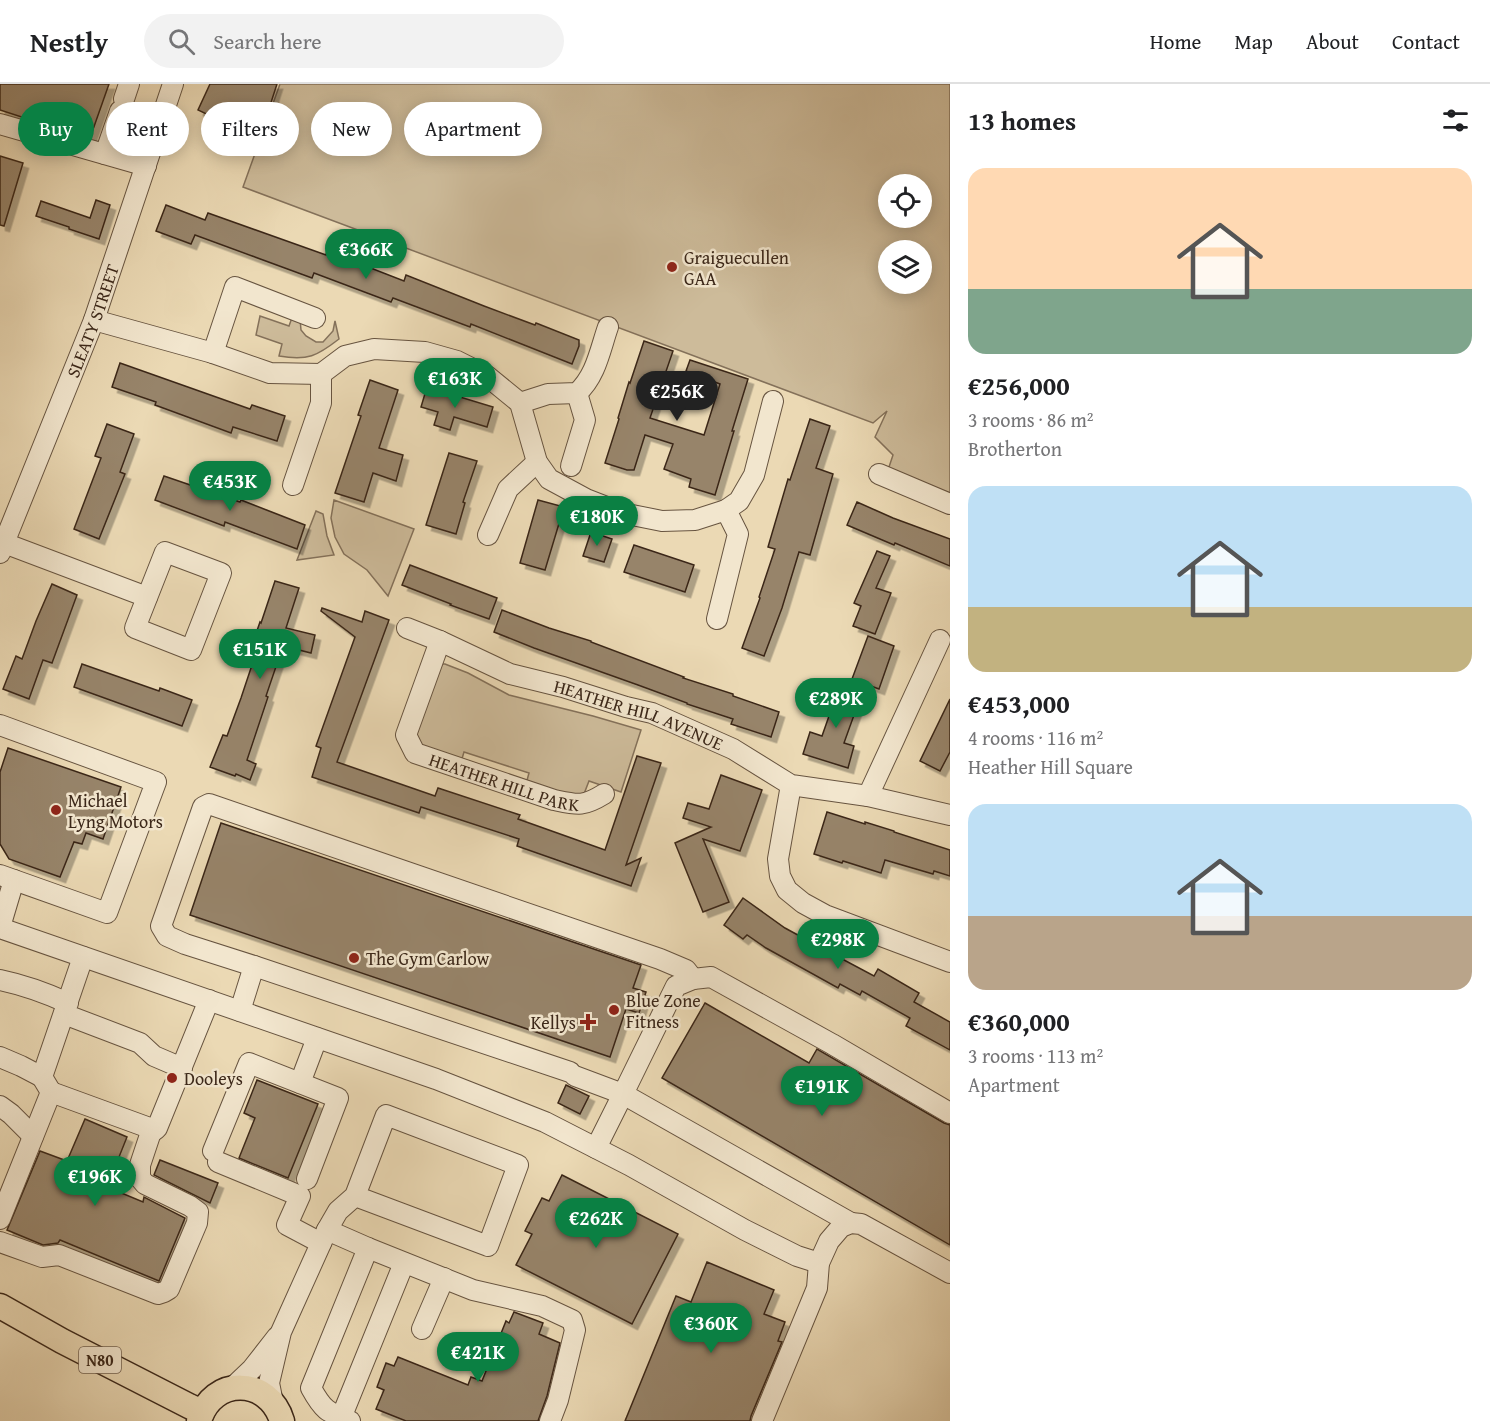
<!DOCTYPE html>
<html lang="en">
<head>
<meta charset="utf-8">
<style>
  :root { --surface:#fff; --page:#f2f2f2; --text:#202124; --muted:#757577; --line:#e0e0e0; --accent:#0b8043 }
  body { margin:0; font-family:"Gentium Book Plus",serif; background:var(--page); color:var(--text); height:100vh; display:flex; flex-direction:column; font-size:22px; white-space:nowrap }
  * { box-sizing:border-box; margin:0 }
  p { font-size:20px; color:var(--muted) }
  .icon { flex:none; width:33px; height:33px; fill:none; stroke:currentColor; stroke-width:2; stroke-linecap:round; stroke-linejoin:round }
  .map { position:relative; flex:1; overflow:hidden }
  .drawer { display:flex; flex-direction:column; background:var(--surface); width:540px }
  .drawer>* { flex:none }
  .hud { position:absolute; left:18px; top:18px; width:570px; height:54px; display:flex; gap:12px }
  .buttons { position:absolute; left:878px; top:90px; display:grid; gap:12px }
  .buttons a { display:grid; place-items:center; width:54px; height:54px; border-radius:50%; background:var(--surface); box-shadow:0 3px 15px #0003; font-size:30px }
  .price { position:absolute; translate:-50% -51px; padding:0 14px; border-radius:21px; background:var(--accent); color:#fff; font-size:20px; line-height:39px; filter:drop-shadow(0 2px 3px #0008) }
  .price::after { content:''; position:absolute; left:50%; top:36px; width:18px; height:14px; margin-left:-9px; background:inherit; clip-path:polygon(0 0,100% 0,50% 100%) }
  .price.selected { background:#222; color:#fff }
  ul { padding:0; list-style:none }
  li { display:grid; align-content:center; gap:12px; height:318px; padding:0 18px }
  li span { display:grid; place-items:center; height:186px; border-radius:18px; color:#555 }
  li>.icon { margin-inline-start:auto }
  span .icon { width:108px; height:108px; fill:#fffc; stroke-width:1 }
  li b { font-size:26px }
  h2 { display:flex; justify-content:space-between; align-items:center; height:72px; padding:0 18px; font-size:26px }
  .pill { padding:0 21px; border-radius:27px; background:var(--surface); box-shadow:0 3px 15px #0003; font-size:21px; line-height:54px }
  .pill.selected { background:var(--accent); color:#fff }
  header { display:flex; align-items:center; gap:36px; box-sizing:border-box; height:84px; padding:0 30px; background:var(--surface); border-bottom:2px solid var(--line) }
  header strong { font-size:28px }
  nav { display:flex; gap:33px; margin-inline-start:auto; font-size:21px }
  .search { width:420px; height:54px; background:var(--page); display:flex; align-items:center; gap:15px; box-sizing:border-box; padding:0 21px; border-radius:33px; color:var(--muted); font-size:22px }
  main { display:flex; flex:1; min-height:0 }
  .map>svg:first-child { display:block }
  .green { fill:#cdbb9a; stroke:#84715a; stroke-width:1.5; fill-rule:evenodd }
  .building { fill:#97846a; stroke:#3b2719; stroke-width:1.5; filter:url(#shadow) }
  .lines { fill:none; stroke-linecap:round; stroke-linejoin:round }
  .minor-casing { stroke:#675440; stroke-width:22 }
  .major-casing { stroke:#3b2719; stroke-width:27 }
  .minor { stroke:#f2e6ce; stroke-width:20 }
  .major { stroke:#ebd9b4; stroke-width:24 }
  .poi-dot { fill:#8f2418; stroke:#f2e6ce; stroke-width:2 }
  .labels { text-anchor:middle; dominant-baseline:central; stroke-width:5; stroke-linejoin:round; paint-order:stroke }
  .shield { fill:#f2e6ce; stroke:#72604f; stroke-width:1.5 }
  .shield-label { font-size:16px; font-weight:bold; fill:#3b2719 }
  .poi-label { font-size:18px; fill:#3b2719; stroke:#f2e6ce; text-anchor:start }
  .street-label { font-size:18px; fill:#3b2719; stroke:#f2e6ce }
</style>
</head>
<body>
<header>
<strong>Nestly</strong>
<div class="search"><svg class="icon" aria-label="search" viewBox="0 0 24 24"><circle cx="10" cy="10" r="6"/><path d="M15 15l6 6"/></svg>Search here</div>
<nav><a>Home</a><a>Map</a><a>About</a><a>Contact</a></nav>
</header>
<main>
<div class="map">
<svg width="950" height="1337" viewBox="0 0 950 1337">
  <defs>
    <filter id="shadow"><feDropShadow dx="5.5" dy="5.5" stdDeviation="0" flood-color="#0004"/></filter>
  </defs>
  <rect width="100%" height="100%" fill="#ebd9b4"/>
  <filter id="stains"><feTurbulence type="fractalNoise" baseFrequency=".00333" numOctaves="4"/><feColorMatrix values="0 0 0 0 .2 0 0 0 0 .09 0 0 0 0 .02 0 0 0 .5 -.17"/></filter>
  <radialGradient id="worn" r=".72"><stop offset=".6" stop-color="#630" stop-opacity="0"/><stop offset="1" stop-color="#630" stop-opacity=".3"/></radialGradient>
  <g class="green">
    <path d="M280,0H950V409L888,386L893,371L875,353L887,327L873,339L243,103ZM888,100H921V134H888ZM888,166H921V200H888Z"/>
    <path d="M294,228L300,235L301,246L306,252L316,258H323L333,247L335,237L339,255C317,272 308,277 279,272L282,260L256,251L260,232L289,242Z"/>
    <polygon points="334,416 414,445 388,512 367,486 344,470 335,453 331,434"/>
    <polygon points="316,427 323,430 327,452 334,471 297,476"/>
    <polygon points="441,580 445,580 468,589 509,611 593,632 641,646 621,708 589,697 582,715 526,700 529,689 464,668 461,678 419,664 416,652"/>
  </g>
  <g class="building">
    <polygon points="0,0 109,0 90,54 34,37 0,26"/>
    <polygon points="210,0 277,0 265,37 229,24 223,38 198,26"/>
    <polygon points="0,72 23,79 4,142 0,141"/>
    <polygon points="96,116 110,121 99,155 69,145 69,143 36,132 41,117 90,134"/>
    <polygon points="166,121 205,136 208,129 326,171 327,167 404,197 406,191 484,222 535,241 536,239 579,256 579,262 572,280 471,240 470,243 393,214 391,218 314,189 312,194 195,151 191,160 156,147"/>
    <polygon points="644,257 673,267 650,334 704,351 720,300 686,287 690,276 748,295 732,347 734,347 715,411 689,403 691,395 664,385 673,360 645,351 634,386 627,386 605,379 619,335 618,334 629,298 630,299"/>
    <polygon points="120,279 250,325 252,321 285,332 277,357 233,343 231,349 155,321 156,318 112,303"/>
    <polygon points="370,296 398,306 379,364 403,371 396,397 373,389 364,418 335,409 361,332 358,331"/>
    <polygon points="427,303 493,323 487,343 454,333 450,346 434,341 438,328 421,323"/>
    <polygon points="810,335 830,342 816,384 833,390 810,471 799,468 782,524 764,572 742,564 760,514 759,513 775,465 768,463 788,395 790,396"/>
    <polygon points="107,340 134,350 120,388 125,390 99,455 74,445 101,374 95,372"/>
    <polygon points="449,369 477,377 463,418 465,419 456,450 426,441"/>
    <polygon points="164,392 240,418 241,416 305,441 297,465 225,438 224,442 155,416"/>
    <polygon points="538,416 564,423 545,486 520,479"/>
    <polygon points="857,418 893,434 950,455 950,482 895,459 894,461 847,441"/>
    <polygon points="591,448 612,455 604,478 583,472"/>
    <polygon points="634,461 694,481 685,508 624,488"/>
    <polygon points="877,467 890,472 876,504 891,509 875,550 853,542 861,522 854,519"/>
    <polygon points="410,481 497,514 489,535 450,521 451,520 402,501"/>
    <polygon points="275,497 299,504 286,544 315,551 311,569 283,562 266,612 268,613 247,676 256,680 250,696 236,690 235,692 210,683 223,651 227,652 241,614 255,572 249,570 260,538 261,539"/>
    <polygon points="52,500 77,511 52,579 43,576 29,615 3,605 16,572 22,575 36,537"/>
    <polygon points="322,524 362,538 365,527 389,536 337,678 435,712 438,704 520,731 518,735 605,766 637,672 661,679 626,781 641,774 631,802 517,762 519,755 421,723 419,729 312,693 321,664 316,662 355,553 321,527"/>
    <polygon points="502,526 549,544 591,557 591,558 684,593 683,594 733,610 733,612 779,628 771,653 731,640 733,635 687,620 687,619 638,601 534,564 494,548"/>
    <polygon points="868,552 894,562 879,605 852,595"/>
    <polygon points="82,580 159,607 160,604 192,616 182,642 74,603"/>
    <polygon points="841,598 863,606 844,659 854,662 848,684 803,670 810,648 822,652"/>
    <polygon points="950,615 950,668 940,687 920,677"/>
    <polygon points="8,664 121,703 103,755 86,749 82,760 74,758 60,793 9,775 0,760 0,688"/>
    <polygon points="721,691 762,706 740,767 703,755 729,818 703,828 675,759 711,743 683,734 688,719 709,725"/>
    <polygon points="827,728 865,740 865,738 894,747 894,748 950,766 950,792 934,787 933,790 885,776 881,789 843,777 842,779 814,770"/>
    <polygon points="221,739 641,881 633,904 646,908 639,929 626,925 610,973 190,831"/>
    <polygon points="743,814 785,844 829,868 874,892 878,885 919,909 914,918 950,938 950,966 906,942 910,934 862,907 860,911 840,900 838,904 766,864 747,851 743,855 724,841"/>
    <polygon points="705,919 809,979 817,965 944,1039 950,1041 950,1161 662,994"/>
    <polygon points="257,996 318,1020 288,1094 239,1074 255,1034 244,1029"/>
    <polygon points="566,1001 589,1012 580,1030 558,1019"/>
    <polygon points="85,1035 127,1053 107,1103 143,1118 144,1113 185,1134 159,1197 60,1156 58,1159 43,1161 7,1146 40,1067 67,1077"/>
    <polygon points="160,1076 218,1099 210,1119 154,1091"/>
    <polygon points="562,1091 678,1150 632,1240 516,1181 532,1150 525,1147 542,1114 549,1117"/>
    <polygon points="707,1178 774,1206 764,1230 785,1238 778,1257 782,1258 751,1332 750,1337 625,1337 676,1212 691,1218"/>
    <polygon points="514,1228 543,1239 539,1250 560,1259 547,1312 538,1337 406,1337 376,1325 384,1306 377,1303 386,1279 394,1282 398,1273 468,1301 471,1293 482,1297 506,1237 509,1239"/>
  </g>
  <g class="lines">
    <g class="minor-casing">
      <g id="minor">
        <polyline points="124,15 129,0"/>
        <polyline points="0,40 146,82"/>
        <polyline points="105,70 120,27"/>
        <polyline points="94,236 213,269 270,289 321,290 345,272 374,265 425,268 457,277 487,292 520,319 537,378 549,395 586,415 622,429 662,437 695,436 726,426 738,450 717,535"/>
        <polyline points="213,269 235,203 315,234"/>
        <path d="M520,319L548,310L577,309C596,292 600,266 608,243"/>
        <polyline points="571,382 585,336 577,309"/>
        <polyline points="879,390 950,420"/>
        <polyline points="293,401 321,319 321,290"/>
        <polyline points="726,426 739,417 754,391 773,317"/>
        <polyline points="488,451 508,405 537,378"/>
        <polyline points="4,459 147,513"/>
        <polygon points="165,468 221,489 191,566 135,544"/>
        <path id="s1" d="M0,469L94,236L173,0"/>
        <path id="s2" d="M407,544L440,557L510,590L563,603L626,623L652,629L733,665L791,701L868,712L950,731"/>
        <path id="s3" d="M440,557L406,651L415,669L554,716C578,721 583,723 604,710"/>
        <polyline points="0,641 156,698 107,829 0,791"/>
        <polyline points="791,701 778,775 780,792 787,806 803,819 825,831 950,878"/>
        <polyline points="868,712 940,556"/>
        <polyline points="0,843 14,796"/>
        <polyline points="0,844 436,995 545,1038 629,1081 745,1146 797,1172 819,1179"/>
        <path d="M0,896C24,901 46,909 68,919"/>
        <polyline points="240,927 254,882"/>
        <polyline points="64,930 140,959 154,972 182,984"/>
        <polyline points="0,973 21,982 42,993"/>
        <polyline points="570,988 254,882 185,860 167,852 161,842 203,723 209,720 660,875 686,886 693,895"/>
        <polyline points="575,992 623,1010 596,1064"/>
        <polyline points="300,999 317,954"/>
        <polyline points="51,1008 155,1046 157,1044 209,916"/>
        <polyline points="0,1022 11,1030 33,1052"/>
        <polyline points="213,1067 249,979 338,1014 307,1095"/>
        <polyline points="218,1078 300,1112 287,1141 321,1159"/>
        <polyline points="0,1135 51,1008 42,993 83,873"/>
        <polyline points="851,1139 623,1010 676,902 693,895 711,893 832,960 950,1029"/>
        <polyline points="327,1146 368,1164 473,1206 542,1222 572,1236 575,1246 569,1271 558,1316 550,1337"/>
        <polyline points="0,1158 42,1173 59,1171 158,1210 164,1208 169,1205 197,1139 198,1128 190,1122 145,1100 140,1094 140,1081 152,1045"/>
        <polyline points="422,1245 444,1194"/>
        <polyline points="232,1304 252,1285 277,1253"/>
        <polyline points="273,1319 269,1299 281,1248 327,1146 338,1127 355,1112 386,1031 518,1081 488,1162 355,1112"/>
        <polyline points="341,1334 404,1179"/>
        <path d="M350,1337C327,1328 323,1326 311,1304L368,1164"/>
        <polyline points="762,1337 817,1204 819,1179 829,1157 841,1143 851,1139 861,1140 950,1189"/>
      </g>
    </g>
    <g class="major-casing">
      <g id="major">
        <polyline points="0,1222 62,1257 189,1322 202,1328"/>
        <path d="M199,1337C212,1292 269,1293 282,1337"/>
      </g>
    </g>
    <use href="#minor" class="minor"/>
    <use href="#major" class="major"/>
  </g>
  <g class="poi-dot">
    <circle cx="672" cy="183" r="6"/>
    <circle cx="56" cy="726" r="6"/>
    <circle cx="354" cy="874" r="6"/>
    <circle cx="614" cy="926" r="6"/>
    <path d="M585 929h6v6h6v6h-6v6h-6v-6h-6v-6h6z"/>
    <circle cx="172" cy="994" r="6"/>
  </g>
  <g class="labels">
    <rect class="shield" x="79" y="1263" width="42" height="26" rx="4.5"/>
    <g class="shield-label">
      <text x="100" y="1276">N80</text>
    </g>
    <g class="poi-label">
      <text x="684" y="173">Graiguecullen<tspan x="684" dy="21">GAA</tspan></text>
      <text x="68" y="716">Michael<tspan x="68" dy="21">Lyng Motors</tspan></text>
      <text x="366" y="874">The Gym Carlow</text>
      <text x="626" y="916">Blue Zone<tspan x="626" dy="21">Fitness</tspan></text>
      <text x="576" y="938" text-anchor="end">Kellys</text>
      <text x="184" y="994">Dooleys</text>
    </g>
    <g class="street-label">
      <text stroke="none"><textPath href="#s1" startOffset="250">SLEATY STREET</textPath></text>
      <text stroke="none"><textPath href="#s2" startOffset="248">HEATHER HILL AVENUE</textPath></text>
      <text stroke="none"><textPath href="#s3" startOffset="214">HEATHER HILL PARK</textPath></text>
    </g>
  </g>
  <rect width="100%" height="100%" filter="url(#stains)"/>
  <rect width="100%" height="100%" fill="url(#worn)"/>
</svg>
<div class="buttons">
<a><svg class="icon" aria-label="locate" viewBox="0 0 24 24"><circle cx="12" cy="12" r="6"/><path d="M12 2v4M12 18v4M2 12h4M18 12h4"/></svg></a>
<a><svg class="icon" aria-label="layers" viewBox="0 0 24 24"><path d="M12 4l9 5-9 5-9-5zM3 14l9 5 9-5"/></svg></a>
</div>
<b class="price" style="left:366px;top:196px">€366K</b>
<b class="price" style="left:455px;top:325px">€163K</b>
<b class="price selected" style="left:677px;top:338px">€256K</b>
<b class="price" style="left:230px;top:428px">€453K</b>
<b class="price" style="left:597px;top:463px">€180K</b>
<b class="price" style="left:260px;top:596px">€151K</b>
<b class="price" style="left:836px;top:645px">€289K</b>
<b class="price" style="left:838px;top:886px">€298K</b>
<b class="price" style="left:822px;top:1033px">€191K</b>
<b class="price" style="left:95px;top:1123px">€196K</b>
<b class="price" style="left:596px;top:1165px">€262K</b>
<b class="price" style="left:711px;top:1270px">€360K</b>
<b class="price" style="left:478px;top:1299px">€421K</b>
<div class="hud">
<a class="pill selected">Buy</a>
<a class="pill">Rent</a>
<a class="pill">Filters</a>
<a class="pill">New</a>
<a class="pill">Apartment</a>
</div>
</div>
<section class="drawer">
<h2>13 homes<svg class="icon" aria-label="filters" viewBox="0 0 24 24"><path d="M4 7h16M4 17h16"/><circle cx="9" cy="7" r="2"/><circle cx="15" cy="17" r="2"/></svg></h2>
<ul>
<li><span style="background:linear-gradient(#ffd9b3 65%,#7fa58c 0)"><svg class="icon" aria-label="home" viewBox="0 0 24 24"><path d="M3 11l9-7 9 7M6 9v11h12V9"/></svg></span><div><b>€256,000</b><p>3 rooms · 86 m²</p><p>Brotherton</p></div></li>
<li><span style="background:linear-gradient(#bfe0f5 65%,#c2b280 0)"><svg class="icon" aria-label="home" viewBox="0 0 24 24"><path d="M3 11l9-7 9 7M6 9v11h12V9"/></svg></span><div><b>€453,000</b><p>4 rooms · 116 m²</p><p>Heather Hill Square</p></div></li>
<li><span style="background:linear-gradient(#bfe0f5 60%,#b9a48a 0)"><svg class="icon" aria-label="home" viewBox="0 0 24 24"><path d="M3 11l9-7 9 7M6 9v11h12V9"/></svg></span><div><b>€360,000</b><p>3 rooms · 113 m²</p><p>Apartment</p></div></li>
</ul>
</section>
</main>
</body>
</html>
